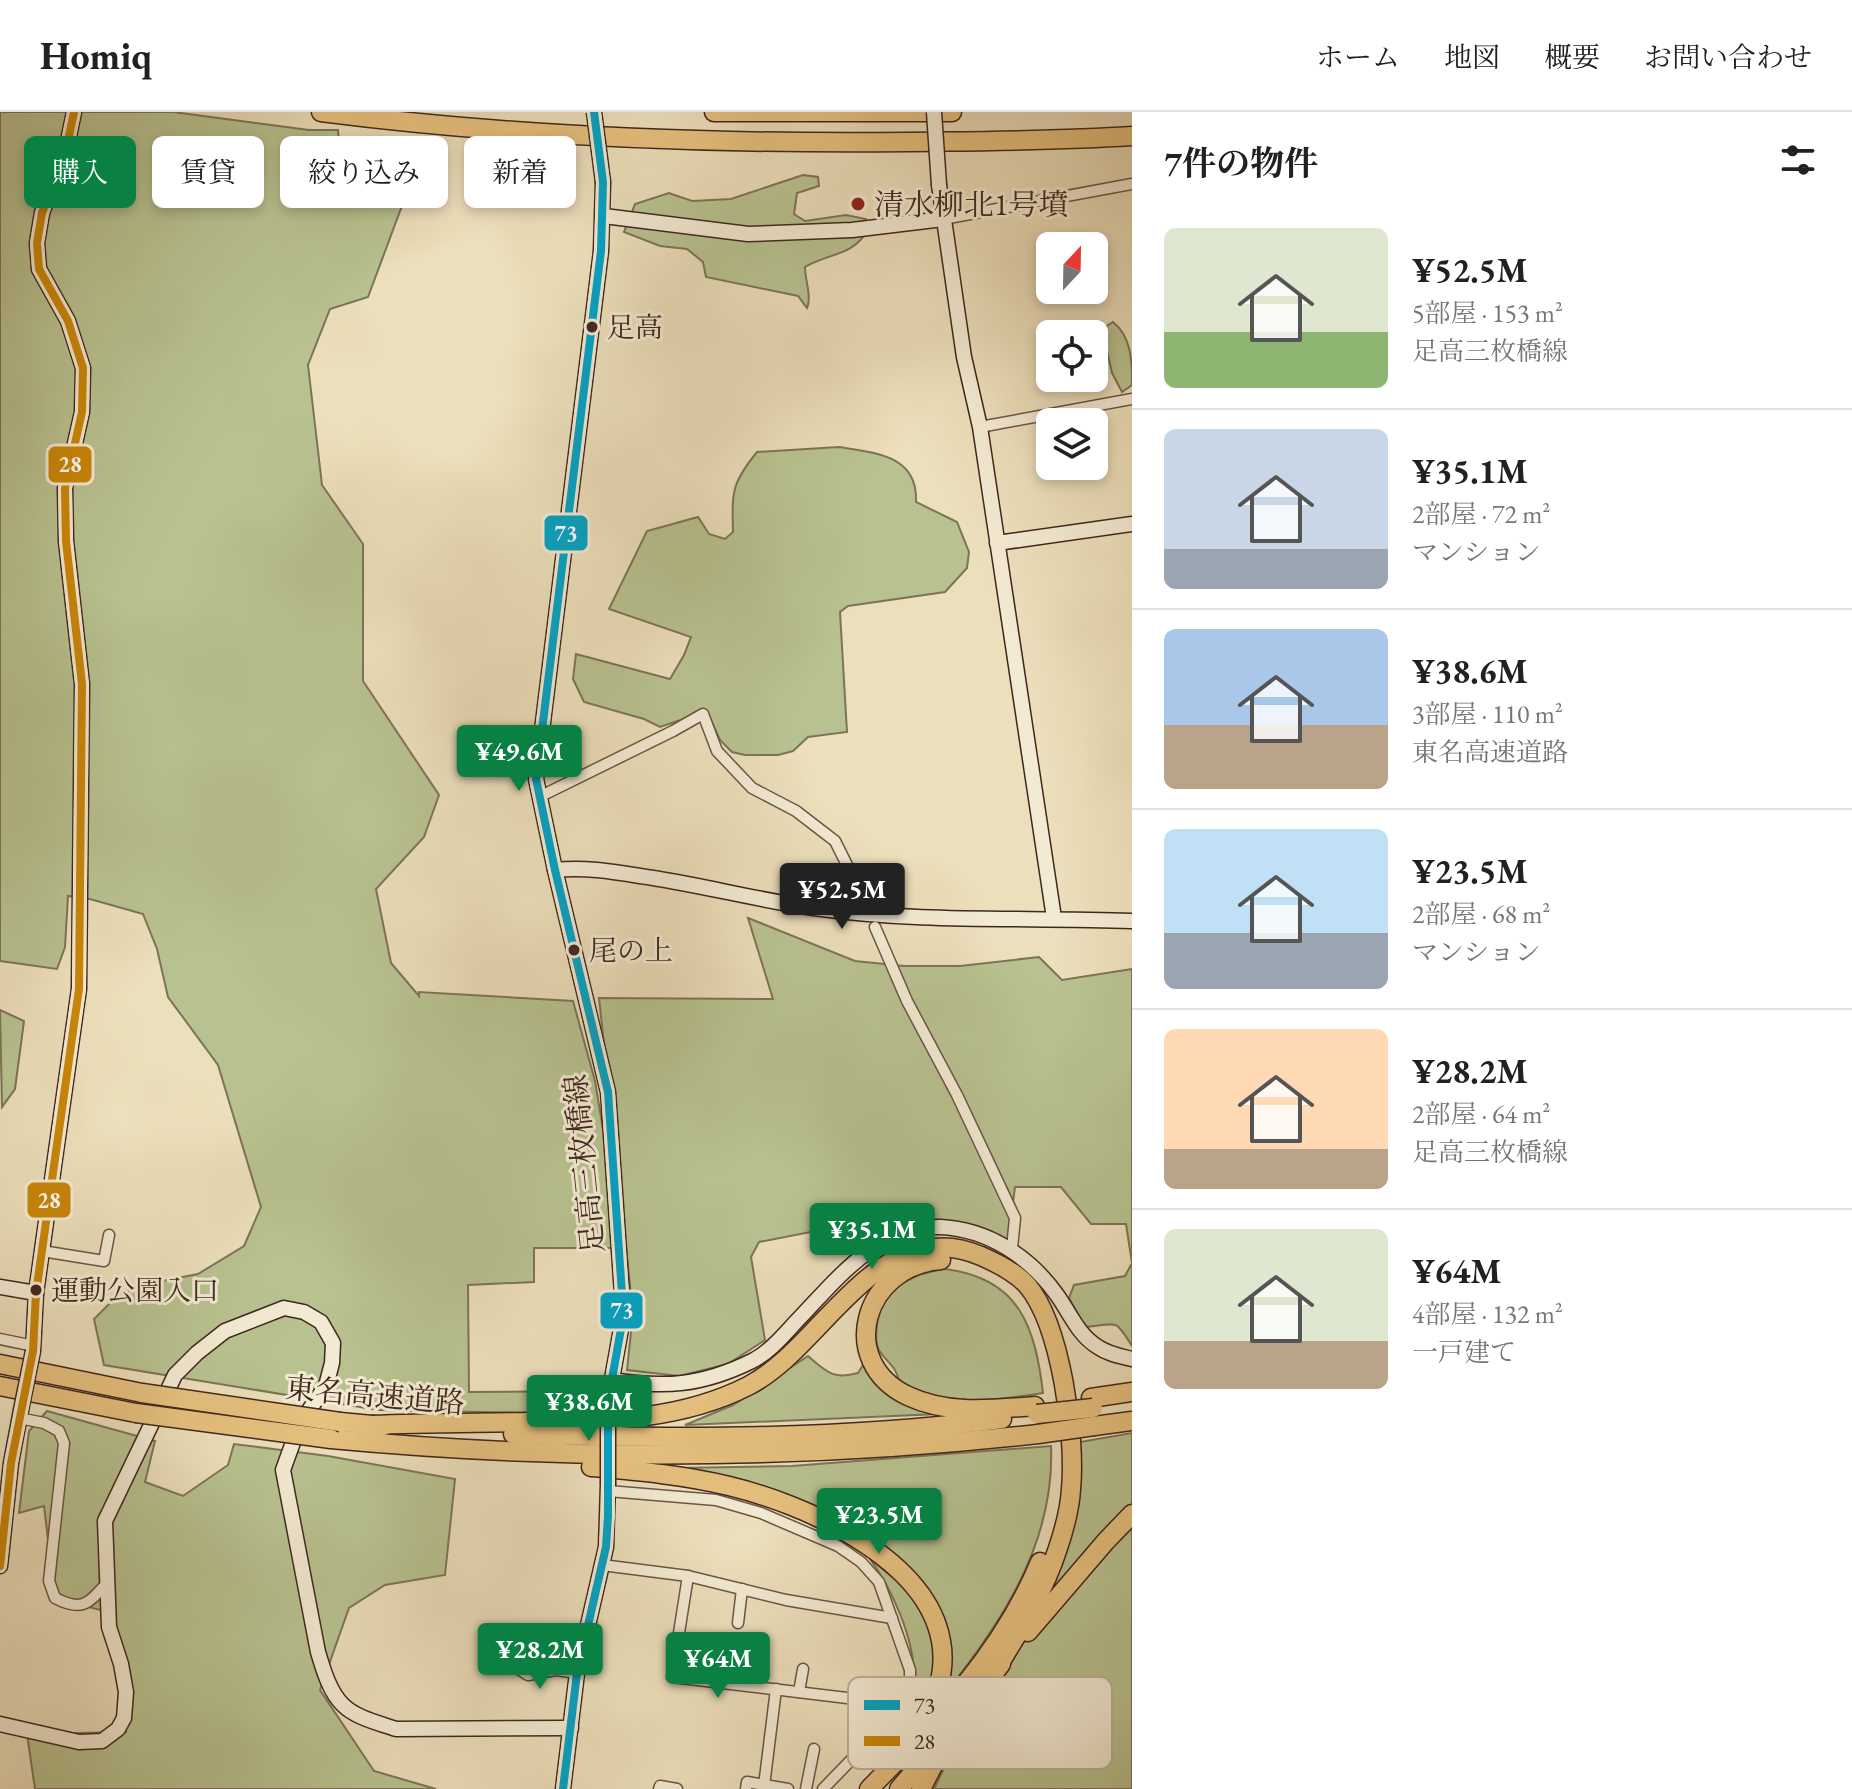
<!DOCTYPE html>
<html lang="ja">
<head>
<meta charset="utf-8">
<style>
  :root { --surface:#fff; --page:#f6f6f6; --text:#202124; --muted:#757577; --line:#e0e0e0; --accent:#0b8043 }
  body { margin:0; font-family:"EB Garamond","Noto Serif JP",serif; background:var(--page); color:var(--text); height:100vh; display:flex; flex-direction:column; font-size:30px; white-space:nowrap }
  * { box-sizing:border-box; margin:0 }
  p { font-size:26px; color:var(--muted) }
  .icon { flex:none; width:44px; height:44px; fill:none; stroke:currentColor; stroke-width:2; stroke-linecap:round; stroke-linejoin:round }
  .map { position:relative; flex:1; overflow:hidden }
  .drawer { display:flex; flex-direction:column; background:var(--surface); width:720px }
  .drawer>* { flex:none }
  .top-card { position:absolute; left:24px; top:24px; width:760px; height:72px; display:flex; gap:16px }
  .needle { width:52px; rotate:22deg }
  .controls { position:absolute; left:1036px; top:120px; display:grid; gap:16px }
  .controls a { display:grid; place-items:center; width:72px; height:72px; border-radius:12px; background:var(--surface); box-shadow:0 4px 12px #0003; font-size:40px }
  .price { position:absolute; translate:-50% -68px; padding:0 18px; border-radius:8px; background:var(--accent); color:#fff; font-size:26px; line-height:52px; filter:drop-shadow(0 2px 4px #0008) }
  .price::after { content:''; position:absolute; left:50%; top:48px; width:24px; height:18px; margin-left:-12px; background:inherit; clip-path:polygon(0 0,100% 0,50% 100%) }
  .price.on { background:#222; color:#fff }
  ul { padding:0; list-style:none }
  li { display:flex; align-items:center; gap:24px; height:200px; padding:0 32px }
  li+li { border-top:2px solid var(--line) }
  li span { display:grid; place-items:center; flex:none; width:224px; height:160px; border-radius:12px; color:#555 }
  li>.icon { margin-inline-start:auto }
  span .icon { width:96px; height:96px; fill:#fffc; stroke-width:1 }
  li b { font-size:34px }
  h2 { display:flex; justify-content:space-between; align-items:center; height:96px; padding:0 32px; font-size:34px }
  .chip { padding:0 28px; border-radius:12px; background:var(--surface); box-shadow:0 4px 12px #0003; font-size:28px; line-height:72px }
  .chip.on { background:var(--accent); color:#fff }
  header { display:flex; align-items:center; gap:48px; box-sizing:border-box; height:112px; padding:0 40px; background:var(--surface); border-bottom:2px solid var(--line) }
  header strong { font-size:38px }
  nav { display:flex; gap:44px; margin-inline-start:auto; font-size:28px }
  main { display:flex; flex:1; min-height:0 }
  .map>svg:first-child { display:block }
  .green { fill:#b8c290; stroke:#7c7457; stroke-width:2 }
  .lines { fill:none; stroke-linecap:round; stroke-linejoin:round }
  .street-casing { stroke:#6b5545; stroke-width:13 }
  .secondary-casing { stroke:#40271e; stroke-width:17 }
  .highway-casing { stroke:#40271e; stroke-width:21 }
  .street { stroke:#f3ead3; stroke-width:10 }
  .secondary { stroke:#f3ead3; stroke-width:14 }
  .highway { stroke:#e6c07e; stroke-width:18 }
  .secondary-bridge-casing { stroke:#40271e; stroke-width:17; stroke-linecap:butt }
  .highway-bridge-casing { stroke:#40271e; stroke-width:21; stroke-linecap:butt }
  .secondary-bridge { stroke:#f3ead3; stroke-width:14 }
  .highway-bridge { stroke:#e6c07e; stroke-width:18 }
  .bus-1-casing { stroke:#f3ead3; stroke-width:14 }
  .bus-2-casing { stroke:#f3ead3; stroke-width:14 }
  .bus-1 { stroke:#03a2c5; stroke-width:8 }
  .bus-2 { stroke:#c98608; stroke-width:8 }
  .poi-dot { fill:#8f2418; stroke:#f3ead3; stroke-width:3 }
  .bus-dot { fill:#40271e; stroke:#f3ead3; stroke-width:3 }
  .labels { text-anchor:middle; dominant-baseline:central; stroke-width:6; stroke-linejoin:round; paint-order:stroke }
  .bus-label { font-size:28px; fill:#40271e; stroke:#f3ead3; text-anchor:start }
  .poi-label { font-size:30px; fill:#40271e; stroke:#f3ead3; text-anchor:start }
  .street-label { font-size:30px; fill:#40271e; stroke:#f3ead3 }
  .key { fill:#f3ead3; stroke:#bdb09d; stroke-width:2 }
  .key-label { font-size:22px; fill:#40271e }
  .line-badge { stroke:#f3ead3; stroke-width:3 }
  .badge-label { font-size:22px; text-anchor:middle; font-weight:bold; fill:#fff }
</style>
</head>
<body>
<header>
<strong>Homiq</strong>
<nav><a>ホーム</a><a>地図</a><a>概要</a><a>お問い合わせ</a></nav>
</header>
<main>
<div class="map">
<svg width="1132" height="1677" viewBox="0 0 1132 1677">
  <rect width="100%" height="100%" fill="#ecdfbb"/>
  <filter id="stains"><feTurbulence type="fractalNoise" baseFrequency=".0025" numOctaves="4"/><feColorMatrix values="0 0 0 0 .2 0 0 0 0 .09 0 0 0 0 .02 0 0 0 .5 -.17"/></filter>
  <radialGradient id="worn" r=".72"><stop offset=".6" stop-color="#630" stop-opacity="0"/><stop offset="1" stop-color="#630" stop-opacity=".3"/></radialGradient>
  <g class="green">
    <polygon points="0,0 173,0 309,18 338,18 340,41 381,44 411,60 406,83 368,185 330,197 308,253 322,373 363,432 363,569 439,683 424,725 376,777 391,851 419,884 419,880 573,889 595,969 605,1029 614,1136 534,1136 534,1170 468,1173 469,1280 592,1279 593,1302 378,1298 104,1253 94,1207 117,1184 146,1172 198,1162 244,1134 261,1095 218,953 168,885 157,837 143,802 90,787 68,784 65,835 57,857 0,849"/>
    <path d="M803,63L818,65L819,74L797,81L794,102L805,109L846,103L866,107L868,118C853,144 829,141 805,155C805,168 812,185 807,196L798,184L706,165L703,150L687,137L660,134L624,120L635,92L669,81L692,89L731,87Z"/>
    <path d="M1113,210C1132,225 1132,250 1132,273L1122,280L1112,261L1102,217Z"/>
    <path d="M839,335C876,341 918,343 916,390L957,410L969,440L967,456L945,480L848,494L840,500L847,620L808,625L793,639L778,643H745L732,640L720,628L707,599L660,615L644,607L584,590L573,567L576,542L670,567L684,543L691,525L609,497L647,419L698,405L709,422L725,427L733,420C732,380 731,372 757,340Z"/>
    <path d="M748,806L855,849L904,854H960L1039,845L1062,868L1132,857V1234C1114,1206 1120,1212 1085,1215L1069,1186L1074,1173L1125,1164L1132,1151L1126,1112H1091L1061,1075H1015L1008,1129L934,1107L863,1127L836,1115L759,1130L751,1145L765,1228L728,1252L679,1264L627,1258L633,1201L599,886L773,887Z"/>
    <polygon points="0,898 24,909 15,977 2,995"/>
    <path d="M945,1157C1019,1166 1035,1214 1043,1281C990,1289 948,1295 899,1270C897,1254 886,1250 879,1238C875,1231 876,1221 877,1213C879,1177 914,1161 945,1157Z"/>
    <path d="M808,1244C827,1260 833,1268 858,1261L863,1253L883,1279L939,1302L685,1313L733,1293Z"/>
    <polygon points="47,1299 155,1329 145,1370 183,1384 228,1353 234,1332 328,1344 455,1367 445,1463 385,1473 349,1496 320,1578 374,1659 436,1677 35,1677 27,1622 126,1620 121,1552 108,1500 55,1486 44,1394 19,1401 29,1319"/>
    <path d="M1132,1321V1393L1053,1477C1070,1422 1083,1389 1080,1330Z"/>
    <path d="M1051,1334C1055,1428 1004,1508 947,1579L951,1550L949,1524L941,1505L893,1445L676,1356L792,1354Z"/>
    <polygon points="1132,1412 1132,1677 934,1677 984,1574"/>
    <path d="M870,1447L912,1481L925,1502L937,1544L930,1580L918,1596H908C910,1585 914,1575 914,1564C914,1526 892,1477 870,1447Z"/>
  </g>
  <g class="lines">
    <g class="street-casing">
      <g id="street">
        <polyline points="943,107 1132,72"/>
        <polyline points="980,315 1132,287"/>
        <polyline points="539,685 673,619 703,602 717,639 752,676 796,699 835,729 863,785"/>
        <polyline points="875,815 907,889 957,983 1015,1106 1012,1136"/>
        <polyline points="42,1139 104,1149 109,1123"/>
        <polyline points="0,1227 34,1234"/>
        <path d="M19,1306L44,1311L59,1319L64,1331L49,1469L55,1486C82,1500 88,1492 107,1471"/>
        <polyline points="608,1379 716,1388 761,1401 838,1434 861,1450 879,1470 910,1558 910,1574 884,1614 823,1677"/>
        <polyline points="602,1453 688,1464 786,1488 892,1506"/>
        <polyline points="688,1464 672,1565 897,1592"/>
        <polyline points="738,1511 742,1477"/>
        <polyline points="517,1556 528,1563 556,1558 577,1561"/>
        <polyline points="716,1570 720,1541"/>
        <polyline points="799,1580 803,1557"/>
        <polyline points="764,1674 776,1577"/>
        <polyline points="659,1677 660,1674 677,1677"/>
        <polyline points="746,1677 747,1670 788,1677"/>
        <polyline points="806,1677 814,1637"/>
      </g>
    </g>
    <g class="secondary-casing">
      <g id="secondary">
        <polyline points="603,70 601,139 536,667 555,758 608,980 622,1182 621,1217 608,1289"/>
        <polyline points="939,73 964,245 980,315 1054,806"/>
        <polyline points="604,104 748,122 852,118 943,107"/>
        <polyline points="997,431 1132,412"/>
        <path d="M555,758C584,755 610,759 640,764C698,772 756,788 814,796C920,811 1026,805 1132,809"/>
        <polyline points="0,1175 36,1181"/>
        <polyline points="33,1239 36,1181 79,877 82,572 66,429 65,376 82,300 83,256 68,209 39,157 37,131 42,101 67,34 74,0"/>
        <path d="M611,1268C665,1276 701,1274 752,1249C768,1241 782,1225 793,1213C834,1171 875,1114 940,1115C988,1117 1030,1145 1057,1183C1070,1201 1078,1223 1098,1235C1108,1242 1120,1244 1132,1247"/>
        <polyline points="0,1454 11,1351 21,1298"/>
        <path d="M0,1612L79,1630L102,1629L118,1617L124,1606L126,1580L121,1552L109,1515L105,1409L175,1263L197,1241L225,1219L284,1196L304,1200L321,1210L333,1231L332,1251L326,1274L300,1311L283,1358L318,1540C323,1557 330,1581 343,1593C356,1606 379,1611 396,1617L571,1616"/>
        <polyline points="563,1677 577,1561 606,1435 608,1372"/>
      </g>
    </g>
    <g class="highway-casing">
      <g id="highway">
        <path d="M321,0C516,25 712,32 908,30C982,29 1058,29 1132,24"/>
        <polyline points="714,0 952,0"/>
        <path d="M941,1148C863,1154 836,1250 908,1284C948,1303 993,1297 1035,1294"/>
        <polyline points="0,1252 142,1281"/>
        <polyline points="0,1274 136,1301"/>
        <polyline points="1091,1286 1132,1280"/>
        <polyline points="340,1310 383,1314"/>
        <path d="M372,1313C424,1311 477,1311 529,1310C605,1309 679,1309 748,1274C814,1240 857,1143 934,1136C949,1134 967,1138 981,1144C997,1151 1015,1160 1027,1173C1061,1213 1076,1325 1071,1377C1070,1396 1064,1418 1058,1436C1044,1480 1019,1520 995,1559"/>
        <polyline points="1094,1314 1132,1309"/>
        <path d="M513,1322C676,1327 840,1328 1002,1307"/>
        <path d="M331,1327C567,1349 802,1348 1038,1322"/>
        <path d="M591,1355C637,1359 684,1363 729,1374C804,1392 926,1445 941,1529C947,1561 935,1589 921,1617"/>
        <polyline points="1028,1520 1106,1429 1132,1402"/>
        <path d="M869,1677C936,1609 1003,1540 1040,1450"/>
        <polyline points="899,1677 953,1614 1001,1552"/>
        <polyline points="921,1677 941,1638"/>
      </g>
    </g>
    <use href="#street" class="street"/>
    <use href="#secondary" class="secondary"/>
    <use href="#highway" class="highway"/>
    <g class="secondary-bridge-casing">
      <g id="secondary-bridge">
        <polyline points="594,0 603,70"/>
        <polyline points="934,0 939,73"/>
        <polyline points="21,1298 33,1239"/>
        <polyline points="608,1372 608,1289"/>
      </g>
    </g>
    <g class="highway-bridge-casing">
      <g id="highway-bridge">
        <polyline points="142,1281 340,1310"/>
        <polyline points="136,1301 331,1327"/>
        <polyline points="1037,1302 1093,1296"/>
        <polyline points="1038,1322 1094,1314"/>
      </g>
    </g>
    <use href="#secondary-bridge" class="secondary-bridge"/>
    <use href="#highway-bridge" class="highway-bridge"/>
    <g class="bus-1-casing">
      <polyline id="bus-1" points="563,1677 577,1561 606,1435 608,1404 608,1289 621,1217 622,1182 608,980 555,758 536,667 601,139 603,70 594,0"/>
    </g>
    <g class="bus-2-casing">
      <polyline id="bus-2" points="0,1454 11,1351 33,1239 36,1181 79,877 82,572 66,429 65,376 82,300 83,256 68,209 39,157 37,131 42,101 67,34 74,0"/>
    </g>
    <use href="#bus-1" class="bus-1"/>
    <use href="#bus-2" class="bus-2"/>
  </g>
  <circle class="poi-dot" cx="858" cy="92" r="8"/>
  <g class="bus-dot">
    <circle cx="592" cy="215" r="7"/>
    <circle cx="574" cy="838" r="7"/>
    <circle cx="36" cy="1178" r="7"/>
  </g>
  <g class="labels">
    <g class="bus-label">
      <text x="607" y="215">足高</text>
      <text x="589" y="838">尾の上</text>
      <text x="51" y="1178">運動公園入口</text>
    </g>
    <g class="poi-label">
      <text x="874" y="92">清水柳北1号墳</text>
    </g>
    <g class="street-label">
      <text transform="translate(584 1052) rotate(-96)">足高三枚橋線</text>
      <text transform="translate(375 1283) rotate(5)">東名高速道路</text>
    </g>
  </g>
  <rect x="848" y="1565" width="264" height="92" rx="12" class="key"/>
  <rect x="864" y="1588" width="36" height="10" fill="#03a2c5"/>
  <rect x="864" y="1624" width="36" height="10" fill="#c98608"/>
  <g class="key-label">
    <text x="914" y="1601">73</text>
    <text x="914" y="1637">28</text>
  </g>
  <g class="line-badge">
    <rect x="47" y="333" width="46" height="39" rx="8" fill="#c98608"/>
    <rect x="543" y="402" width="46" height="38" rx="8" fill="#03a2c5"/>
    <rect x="26" y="1069" width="46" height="38" rx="8" fill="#c98608"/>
    <rect x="599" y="1179" width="45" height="39" rx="8" fill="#03a2c5"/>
  </g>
  <g class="badge-label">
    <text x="70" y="360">28</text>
    <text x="566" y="429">73</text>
    <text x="49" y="1096">28</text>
    <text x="622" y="1206">73</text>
  </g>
  <rect width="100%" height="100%" filter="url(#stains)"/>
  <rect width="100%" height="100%" fill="url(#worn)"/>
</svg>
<div class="controls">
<a><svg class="needle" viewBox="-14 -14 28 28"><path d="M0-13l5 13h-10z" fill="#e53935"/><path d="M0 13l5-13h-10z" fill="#757577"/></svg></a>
<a><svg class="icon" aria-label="locate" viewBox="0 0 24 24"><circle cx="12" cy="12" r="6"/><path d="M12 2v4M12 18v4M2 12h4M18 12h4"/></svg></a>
<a><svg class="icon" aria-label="layers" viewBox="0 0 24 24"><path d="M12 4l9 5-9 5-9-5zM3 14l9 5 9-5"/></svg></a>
</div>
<b class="price" style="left:519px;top:681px">¥49.6M</b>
<b class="price on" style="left:842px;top:819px">¥52.5M</b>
<b class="price" style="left:872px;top:1159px">¥35.1M</b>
<b class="price" style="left:589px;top:1331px">¥38.6M</b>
<b class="price" style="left:879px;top:1444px">¥23.5M</b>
<b class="price" style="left:540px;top:1579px">¥28.2M</b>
<b class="price" style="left:718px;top:1588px">¥64M</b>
<div class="top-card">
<a class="chip on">購入</a>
<a class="chip">賃貸</a>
<a class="chip">絞り込み</a>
<a class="chip">新着</a>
</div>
</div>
<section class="drawer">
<h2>7件の物件<svg class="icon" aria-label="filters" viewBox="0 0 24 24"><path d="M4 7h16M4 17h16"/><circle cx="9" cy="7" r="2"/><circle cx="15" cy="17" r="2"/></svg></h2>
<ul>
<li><span style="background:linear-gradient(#dfe7d0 65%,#8fb573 0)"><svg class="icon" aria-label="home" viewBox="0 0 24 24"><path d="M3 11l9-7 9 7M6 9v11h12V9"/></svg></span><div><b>¥52.5M</b><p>5部屋 · 153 m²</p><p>足高三枚橋線</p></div></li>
<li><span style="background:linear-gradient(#c9d6e8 75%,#9aa5b1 0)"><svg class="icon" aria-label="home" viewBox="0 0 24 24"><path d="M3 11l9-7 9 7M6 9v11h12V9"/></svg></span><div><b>¥35.1M</b><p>2部屋 · 72 m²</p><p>マンション</p></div></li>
<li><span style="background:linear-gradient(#a9c7e8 60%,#b9a48a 0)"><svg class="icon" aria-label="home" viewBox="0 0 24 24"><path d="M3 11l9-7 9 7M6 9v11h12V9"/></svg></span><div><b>¥38.6M</b><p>3部屋 · 110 m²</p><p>東名高速道路</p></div></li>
<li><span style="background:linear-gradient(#bfe0f5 65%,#9aa5b1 0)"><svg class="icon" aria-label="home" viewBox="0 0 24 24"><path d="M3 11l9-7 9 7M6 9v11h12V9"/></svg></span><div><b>¥23.5M</b><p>2部屋 · 68 m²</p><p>マンション</p></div></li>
<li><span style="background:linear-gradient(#ffd9b3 75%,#b9a48a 0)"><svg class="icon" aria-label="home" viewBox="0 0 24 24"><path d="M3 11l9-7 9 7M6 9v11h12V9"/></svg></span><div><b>¥28.2M</b><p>2部屋 · 64 m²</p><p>足高三枚橋線</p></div></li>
<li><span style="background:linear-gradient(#dfe7d0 70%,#b9a48a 0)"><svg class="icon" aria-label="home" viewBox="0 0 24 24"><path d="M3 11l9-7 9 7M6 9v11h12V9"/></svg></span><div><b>¥64M</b><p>4部屋 · 132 m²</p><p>一戸建て</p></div></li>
</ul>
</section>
</main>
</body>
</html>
